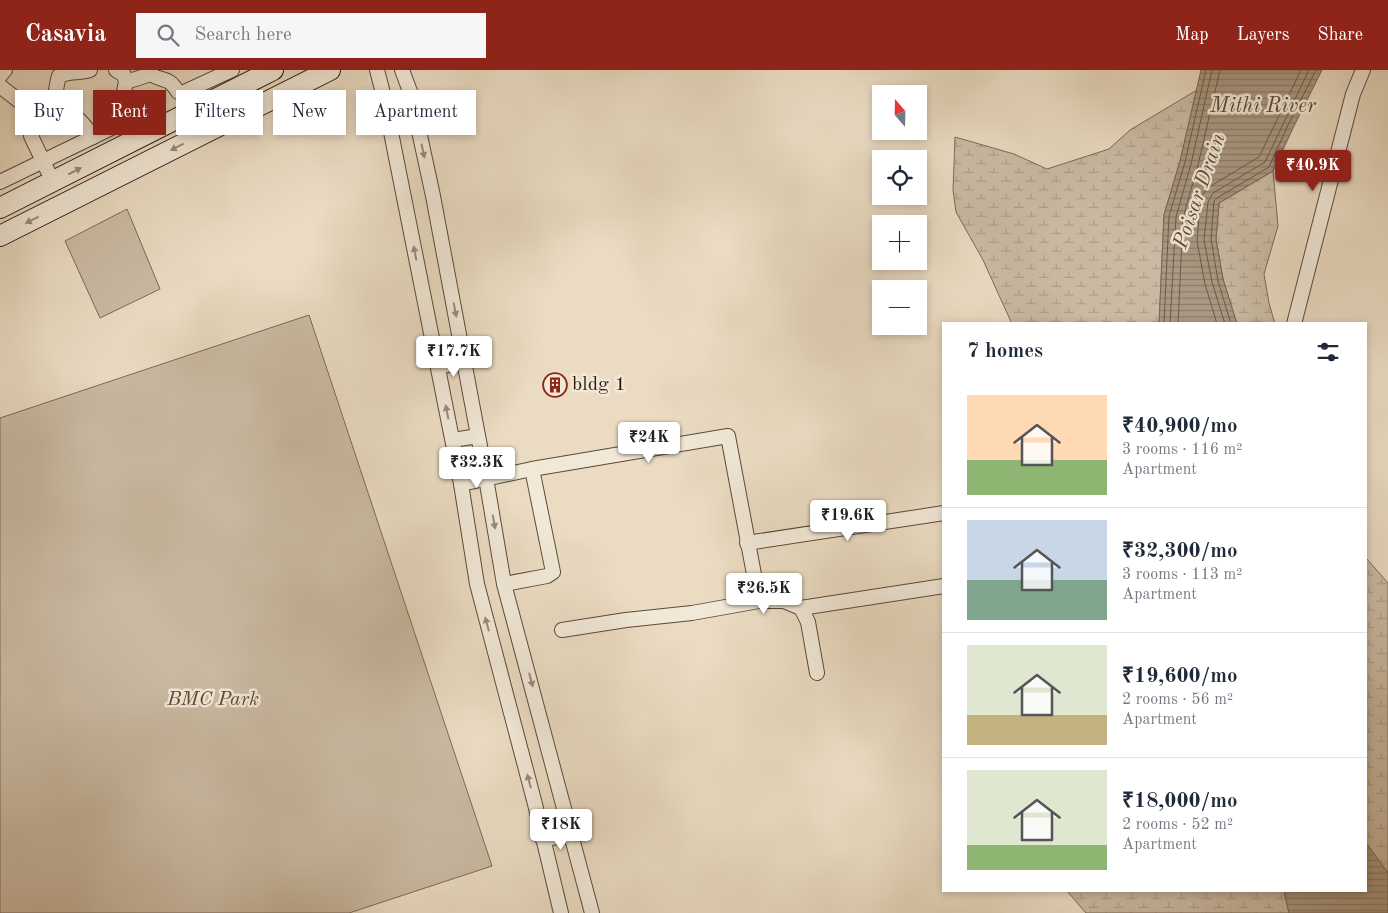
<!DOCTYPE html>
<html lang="en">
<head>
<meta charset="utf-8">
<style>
  :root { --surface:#fff; --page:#f6f6f7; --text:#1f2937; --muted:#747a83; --line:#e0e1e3; --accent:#8f2418 }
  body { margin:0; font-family:"Old Standard TT",serif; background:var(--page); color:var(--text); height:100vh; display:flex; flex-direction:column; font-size:19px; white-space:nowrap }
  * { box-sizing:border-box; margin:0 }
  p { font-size:16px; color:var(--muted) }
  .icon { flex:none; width:28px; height:28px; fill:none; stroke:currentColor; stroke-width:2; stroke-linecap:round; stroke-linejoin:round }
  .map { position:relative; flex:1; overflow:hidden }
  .side { position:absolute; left:942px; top:252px; width:425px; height:570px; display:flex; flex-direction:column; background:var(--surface); border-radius:0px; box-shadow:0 2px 8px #0003 }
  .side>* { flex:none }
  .hud { position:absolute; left:15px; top:20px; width:475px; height:45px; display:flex; gap:10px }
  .needle { width:32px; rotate:340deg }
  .controls { position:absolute; left:872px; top:15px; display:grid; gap:10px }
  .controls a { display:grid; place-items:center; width:55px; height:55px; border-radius:0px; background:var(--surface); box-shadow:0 2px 8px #0003; font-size:25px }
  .price { position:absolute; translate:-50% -42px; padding:0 11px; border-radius:5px; background:#fff; color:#222; font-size:16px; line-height:32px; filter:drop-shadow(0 1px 2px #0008) }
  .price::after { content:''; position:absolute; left:50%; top:30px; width:15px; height:11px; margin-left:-8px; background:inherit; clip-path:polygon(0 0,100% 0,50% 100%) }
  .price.selected { background:var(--accent); color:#fff }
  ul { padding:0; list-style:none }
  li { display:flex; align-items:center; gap:15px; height:125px; padding:0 25px }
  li+li { border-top:1px solid var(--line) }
  li span { display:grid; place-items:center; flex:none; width:140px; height:100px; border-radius:0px; color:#555 }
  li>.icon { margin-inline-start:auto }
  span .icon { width:60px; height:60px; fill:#fffc; stroke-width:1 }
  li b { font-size:21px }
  h2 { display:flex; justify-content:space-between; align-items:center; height:60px; padding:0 25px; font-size:21px }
  .chip { padding:0 18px; border-radius:0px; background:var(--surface); box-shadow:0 2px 8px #0003; font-size:18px; line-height:45px }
  .chip.selected { background:var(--accent); color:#fff }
  header { display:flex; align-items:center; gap:30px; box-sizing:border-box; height:70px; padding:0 25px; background:var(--accent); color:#fff }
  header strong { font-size:24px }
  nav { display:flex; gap:28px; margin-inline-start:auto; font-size:18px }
  .search { width:350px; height:45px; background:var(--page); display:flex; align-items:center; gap:12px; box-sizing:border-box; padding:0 18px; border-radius:0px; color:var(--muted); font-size:19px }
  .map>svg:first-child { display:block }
  .wetland { fill:url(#wetland-marsh); stroke:#7c6a56 }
  .park { fill:#cabaa3; stroke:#7c6a56 }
  .water { fill:url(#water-rules); stroke:#786653 }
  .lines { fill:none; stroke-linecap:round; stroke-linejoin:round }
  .shore { stroke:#6c5a46; stroke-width:1 }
  .street-casing { stroke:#5c4a38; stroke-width:16 }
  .secondary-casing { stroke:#2d1a0a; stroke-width:22 }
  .street { stroke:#f1e8d7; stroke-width:14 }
  .secondary { stroke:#f1e8d7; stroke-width:20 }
  .oneway { fill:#998b7b }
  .labels { text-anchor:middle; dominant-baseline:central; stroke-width:5; stroke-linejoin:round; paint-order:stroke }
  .poi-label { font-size:20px; fill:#2d1a0a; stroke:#f1e8d7; text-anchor:start }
  .park-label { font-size:20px; font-style:italic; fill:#5c4a38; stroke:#f1e8d7 }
  .water-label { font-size:21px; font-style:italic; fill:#5f4d3a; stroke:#f1e8d7 }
</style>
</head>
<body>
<header>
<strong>Casavia</strong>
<div class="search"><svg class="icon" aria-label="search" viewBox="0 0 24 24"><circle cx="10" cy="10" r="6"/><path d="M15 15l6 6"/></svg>Search here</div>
<nav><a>Map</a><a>Layers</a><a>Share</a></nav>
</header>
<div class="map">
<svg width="1388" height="843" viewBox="0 0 1388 843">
  <defs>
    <pattern id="wetland-marsh" width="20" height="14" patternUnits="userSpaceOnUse" patternTransform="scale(1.25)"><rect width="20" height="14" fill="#cabaa3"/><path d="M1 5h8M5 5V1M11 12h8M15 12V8" fill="none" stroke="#ae9f8b"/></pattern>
    <pattern id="water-rules" width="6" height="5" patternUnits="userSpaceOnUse" patternTransform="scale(1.25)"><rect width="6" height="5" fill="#aa9983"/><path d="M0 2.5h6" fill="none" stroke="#8b7c69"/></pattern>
  </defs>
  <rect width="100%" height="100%" fill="#eadbc2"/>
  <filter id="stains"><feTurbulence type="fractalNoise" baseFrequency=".004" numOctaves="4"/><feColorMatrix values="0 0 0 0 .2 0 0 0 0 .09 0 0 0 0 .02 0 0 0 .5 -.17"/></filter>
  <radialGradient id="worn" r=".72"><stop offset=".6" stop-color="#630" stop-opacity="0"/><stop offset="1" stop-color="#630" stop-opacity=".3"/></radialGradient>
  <g class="wetland">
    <polygon points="1197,20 1180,91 1164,145 1159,254 1012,254 983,190 956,142 953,120 955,67 1014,84 1047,99 1109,79 1130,60"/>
    <polygon points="1273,101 1278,156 1264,204 1269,233 1275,254 1237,254 1223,209 1216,169 1219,133"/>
    <polygon points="1366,488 1388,513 1388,803 1366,773"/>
    <polygon points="1067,821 1284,821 1289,843 1086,843"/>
  </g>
  <g class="park">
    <polygon points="127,139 160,219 100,248 65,171"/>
    <polygon points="309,245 492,796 349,843 0,843 0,348"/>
  </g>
  <g class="water">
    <polygon points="1201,0 1322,0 1293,58 1273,101 1219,133 1216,169 1223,209 1237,254 1159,254 1164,145 1180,91"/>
    <polygon points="1366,773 1388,803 1388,843 1289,843 1284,821 1366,821"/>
  </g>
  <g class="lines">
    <g class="shore">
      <polyline points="1164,254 1169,146 1185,92 1206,0"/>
      <polyline points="1170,254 1176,147 1191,94 1212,0"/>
      <polyline points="1178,254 1183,148 1198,95 1220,0"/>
      <polyline points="1217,254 1205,214 1197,171 1201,127 1209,117 1259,87 1301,0"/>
      <polyline points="1225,254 1212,212 1204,170 1208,132 1213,123 1265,92 1309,0"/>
      <polyline points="1231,254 1218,211 1211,169 1214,131 1217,128 1269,97 1288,55 1316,0"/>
    </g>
    <g class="street-casing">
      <g id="street">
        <path d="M151,0V4C164,13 167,5 178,22L182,23L232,0"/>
        <polyline points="377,0 384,27 461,414 477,514 535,734 561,843"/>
        <polyline points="402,0 411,24 433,126 486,408 504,514 592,843"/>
        <polyline points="0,6 5,0"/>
        <polyline points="126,12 151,4"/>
        <polyline points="0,16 37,45 39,50 31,66 53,112"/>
        <path d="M52,43C78,44 78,47 93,67"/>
        <path d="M39,50L52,43C56,31 55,18 59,6C71,0 79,4 90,0"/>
        <polyline points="0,112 132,48 132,43 122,31 126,12 124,5 116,0"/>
        <polyline points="1294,254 1353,24 1363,0"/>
        <polyline points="438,297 464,292"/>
        <polyline points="453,370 478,366"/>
        <polyline points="461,414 532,399 728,366 759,531 784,531 801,538 808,552 817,603"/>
        <polyline points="747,473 944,443"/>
        <polyline points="504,514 547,506 553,502 532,399"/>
        <polyline points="801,538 944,516"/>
        <polyline points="562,560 626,550 692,543 759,531"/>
        <polyline points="543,770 571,764"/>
      </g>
    </g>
    <g class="secondary-casing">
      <g id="secondary">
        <polyline points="0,138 273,0"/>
        <polyline points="0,166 330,0"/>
      </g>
    </g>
    <use href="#street" class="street"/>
    <use href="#secondary" class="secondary"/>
  </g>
  <defs><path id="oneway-solid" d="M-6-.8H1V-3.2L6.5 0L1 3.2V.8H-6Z" transform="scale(1.25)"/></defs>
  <g class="oneway">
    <use href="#oneway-solid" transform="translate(177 77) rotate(153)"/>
    <use href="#oneway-solid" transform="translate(423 81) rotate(78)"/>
    <use href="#oneway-solid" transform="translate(75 101) rotate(-27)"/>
    <use href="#oneway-solid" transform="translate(32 150) rotate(153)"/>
    <use href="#oneway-solid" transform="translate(415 183) rotate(-101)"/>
    <use href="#oneway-solid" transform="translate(455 240) rotate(79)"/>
    <use href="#oneway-solid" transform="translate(447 342) rotate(-101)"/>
    <use href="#oneway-solid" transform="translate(494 452) rotate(80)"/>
    <use href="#oneway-solid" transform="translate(487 554) rotate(-105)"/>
    <use href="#oneway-solid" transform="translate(531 610) rotate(75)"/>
    <use href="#oneway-solid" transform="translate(529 711) rotate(-105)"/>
  </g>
  <defs>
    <g id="building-ring" transform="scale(1.25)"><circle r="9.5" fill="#f1e8d7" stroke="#8f2418" stroke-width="1.5"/><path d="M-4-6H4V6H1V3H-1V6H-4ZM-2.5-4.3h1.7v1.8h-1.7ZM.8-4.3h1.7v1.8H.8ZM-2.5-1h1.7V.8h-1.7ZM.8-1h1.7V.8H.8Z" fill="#8f2418"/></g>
  </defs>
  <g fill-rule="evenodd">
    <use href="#building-ring" x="555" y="315"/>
  </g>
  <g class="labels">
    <g class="poi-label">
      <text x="572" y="315">bldg 1</text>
    </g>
    <g class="park-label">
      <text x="213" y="630">BMC Park</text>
    </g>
    <g class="water-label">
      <text x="1263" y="36">Mithi River</text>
      <text transform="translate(1200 121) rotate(-71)">Poisar Drain</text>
    </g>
  </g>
  <rect width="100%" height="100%" filter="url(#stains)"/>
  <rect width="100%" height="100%" fill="url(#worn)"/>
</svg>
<div class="controls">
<a><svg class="needle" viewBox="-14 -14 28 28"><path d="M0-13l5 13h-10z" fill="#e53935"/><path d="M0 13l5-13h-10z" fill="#747a83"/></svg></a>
<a><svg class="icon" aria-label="locate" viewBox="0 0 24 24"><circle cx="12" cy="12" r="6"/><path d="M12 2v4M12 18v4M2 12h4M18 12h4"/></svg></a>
<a>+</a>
<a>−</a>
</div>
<b class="price selected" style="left:1313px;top:122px">₹40.9K</b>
<b class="price" style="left:454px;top:308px">₹17.7K</b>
<b class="price" style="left:649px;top:394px">₹24K</b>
<b class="price" style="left:477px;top:419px">₹32.3K</b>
<b class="price" style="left:848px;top:472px">₹19.6K</b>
<b class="price" style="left:764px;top:545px">₹26.5K</b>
<b class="price" style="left:561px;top:781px">₹18K</b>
<div class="hud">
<a class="chip">Buy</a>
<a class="chip selected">Rent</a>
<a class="chip">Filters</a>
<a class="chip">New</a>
<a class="chip">Apartment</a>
</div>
<section class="side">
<h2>7 homes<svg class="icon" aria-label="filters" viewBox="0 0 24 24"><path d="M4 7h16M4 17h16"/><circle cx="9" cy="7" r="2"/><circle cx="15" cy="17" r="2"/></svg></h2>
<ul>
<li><span style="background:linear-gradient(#ffd9b3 65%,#8fb573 0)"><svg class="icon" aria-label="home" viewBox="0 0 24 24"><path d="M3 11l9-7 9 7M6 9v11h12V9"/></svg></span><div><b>₹40,900/mo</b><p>3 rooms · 116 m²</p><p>Apartment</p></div></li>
<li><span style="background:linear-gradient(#c9d6e8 60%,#7fa58c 0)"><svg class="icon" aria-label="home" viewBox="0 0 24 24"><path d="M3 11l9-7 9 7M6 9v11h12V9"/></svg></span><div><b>₹32,300/mo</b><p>3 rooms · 113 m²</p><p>Apartment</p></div></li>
<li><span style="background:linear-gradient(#dfe7d0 70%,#c2b280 0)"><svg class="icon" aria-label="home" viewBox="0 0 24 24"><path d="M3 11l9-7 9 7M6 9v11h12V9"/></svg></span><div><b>₹19,600/mo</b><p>2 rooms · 56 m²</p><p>Apartment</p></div></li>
<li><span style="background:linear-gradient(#dfe7d0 75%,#8fb573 0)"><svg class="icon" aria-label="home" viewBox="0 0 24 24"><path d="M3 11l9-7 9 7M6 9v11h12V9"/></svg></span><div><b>₹18,000/mo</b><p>2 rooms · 52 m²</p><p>Apartment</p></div></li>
</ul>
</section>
</div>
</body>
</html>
